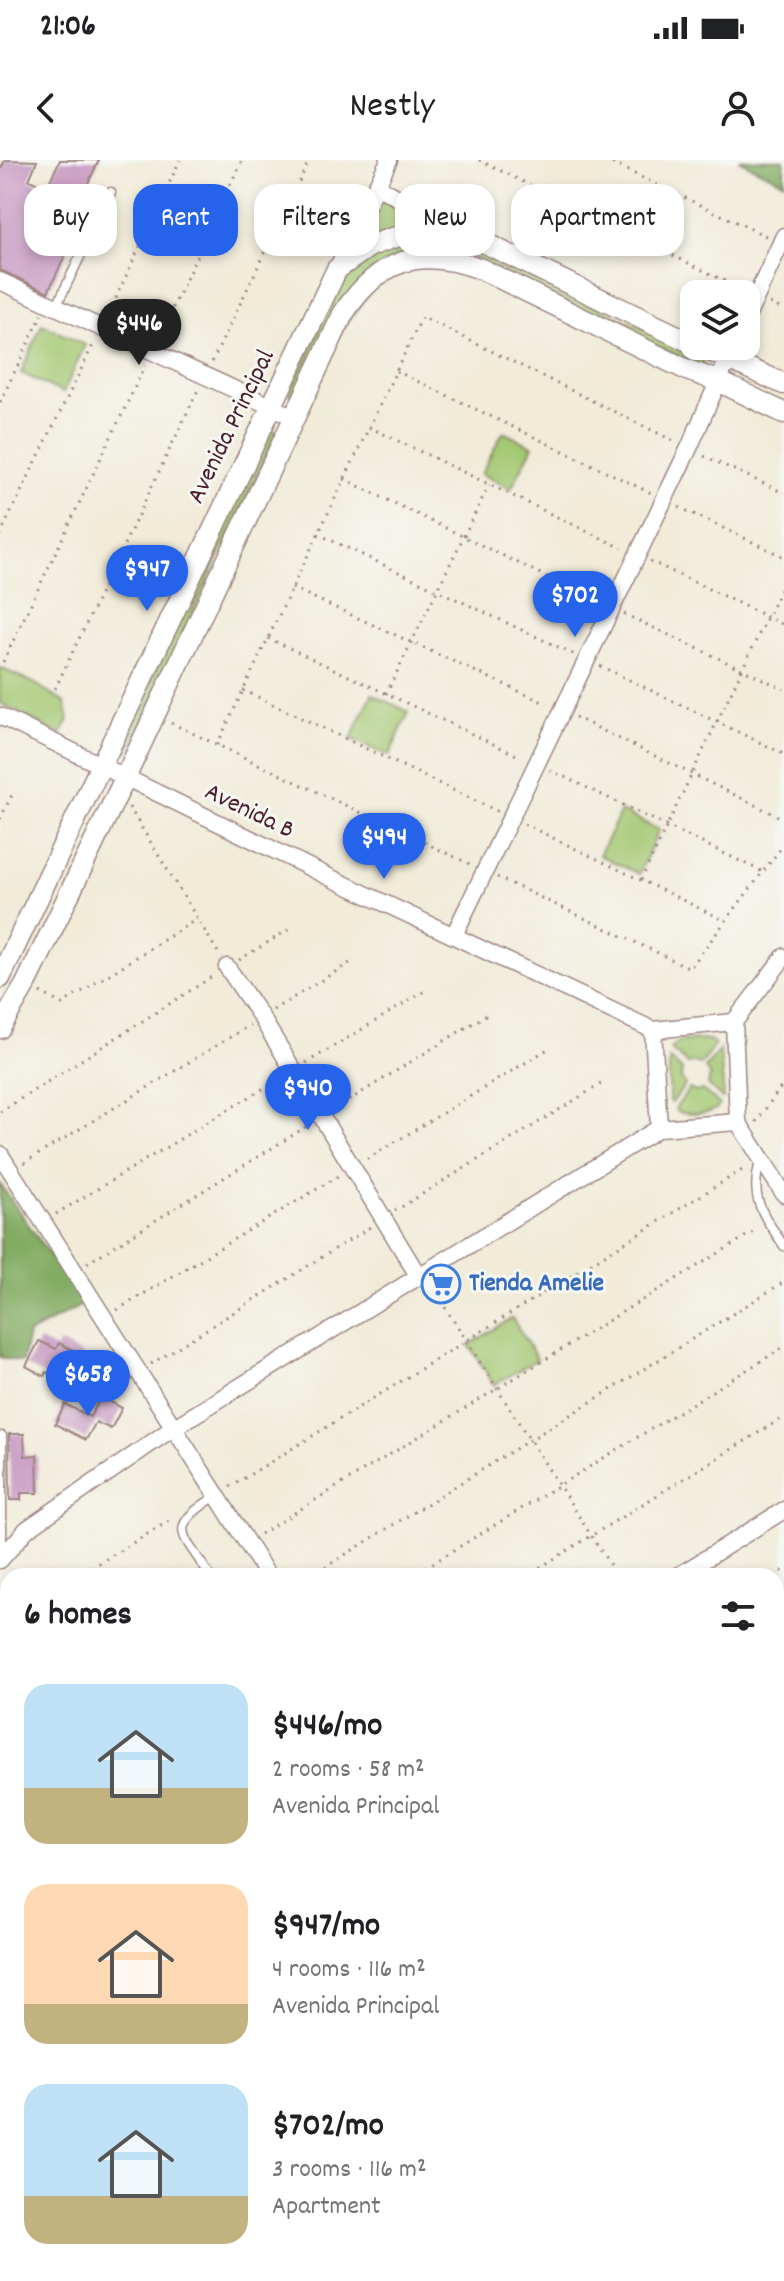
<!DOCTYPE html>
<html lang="en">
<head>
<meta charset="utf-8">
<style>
  :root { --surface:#fff; --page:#f2f2f2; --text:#202124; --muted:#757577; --accent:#2563eb }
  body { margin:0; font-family:Dekko,sans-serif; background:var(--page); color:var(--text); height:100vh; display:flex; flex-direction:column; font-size:30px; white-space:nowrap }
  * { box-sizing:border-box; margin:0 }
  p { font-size:26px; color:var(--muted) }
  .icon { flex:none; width:44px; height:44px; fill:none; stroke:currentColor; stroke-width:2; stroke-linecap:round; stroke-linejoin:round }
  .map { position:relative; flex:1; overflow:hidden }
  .drawer { position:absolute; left:0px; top:1408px; width:784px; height:714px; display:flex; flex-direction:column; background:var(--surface); border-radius:24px 24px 0 0; box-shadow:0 4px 12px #0003 }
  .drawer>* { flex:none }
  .hud { position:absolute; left:24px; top:24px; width:736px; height:72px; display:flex; gap:16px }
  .buttons { position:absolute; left:680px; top:120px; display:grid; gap:16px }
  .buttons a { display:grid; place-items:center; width:80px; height:80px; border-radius:16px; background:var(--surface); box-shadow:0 4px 12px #0003; font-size:40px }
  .price { position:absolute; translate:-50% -68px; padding:0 18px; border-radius:28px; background:var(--accent); color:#fff; font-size:26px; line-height:52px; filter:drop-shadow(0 2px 4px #0008) }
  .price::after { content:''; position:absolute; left:50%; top:48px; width:24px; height:18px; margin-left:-12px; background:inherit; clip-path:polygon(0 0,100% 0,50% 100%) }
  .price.current { background:#222; color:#fff }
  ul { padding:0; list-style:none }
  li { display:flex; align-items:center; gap:24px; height:200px; padding:0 24px }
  li span { display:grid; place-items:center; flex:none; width:224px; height:160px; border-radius:24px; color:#555 }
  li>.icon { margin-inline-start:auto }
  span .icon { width:96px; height:96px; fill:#fffc; stroke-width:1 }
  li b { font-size:34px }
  h2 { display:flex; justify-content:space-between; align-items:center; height:96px; padding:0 24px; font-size:34px }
  .pill { padding:0 28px; border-radius:24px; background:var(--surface); box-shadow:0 4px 12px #0003; font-size:28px; line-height:72px }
  .pill.current { background:var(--accent); color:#fff }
  .status { display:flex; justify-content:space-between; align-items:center; height:56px; padding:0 40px; background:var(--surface); direction:ltr }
  .status svg { height:22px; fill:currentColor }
  header { display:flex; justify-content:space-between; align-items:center; height:104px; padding:0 24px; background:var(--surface); font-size:36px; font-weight:600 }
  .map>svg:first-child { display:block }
  .green { fill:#a4c872; stroke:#77744e; stroke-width:2 }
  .forest { fill:#83ac64; stroke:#666648; stroke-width:2 }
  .building { fill:#c492bf }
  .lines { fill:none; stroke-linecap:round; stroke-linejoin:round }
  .service-casing { stroke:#9e8582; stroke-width:11 }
  .minor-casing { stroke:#9e8582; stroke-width:19 }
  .tertiary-casing { stroke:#9e8582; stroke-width:23 }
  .trunk-casing { stroke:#9e8582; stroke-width:29 }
  .path { stroke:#9e8582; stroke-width:3; stroke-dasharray:2 6; stroke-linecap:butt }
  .service { stroke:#fff; stroke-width:8 }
  .minor { stroke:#fff; stroke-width:16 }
  .tertiary { stroke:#fff; stroke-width:20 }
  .trunk { stroke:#febc70; stroke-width:26 }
  .labels { text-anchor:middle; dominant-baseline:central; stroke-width:6; stroke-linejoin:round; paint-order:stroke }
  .street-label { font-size:26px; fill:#4a1f2b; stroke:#f6f6f2 }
  .shop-label { font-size:26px; font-weight:bold; fill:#366cbe; stroke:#f6f6f2; text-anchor:start }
</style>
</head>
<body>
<div class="status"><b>21:06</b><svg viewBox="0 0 49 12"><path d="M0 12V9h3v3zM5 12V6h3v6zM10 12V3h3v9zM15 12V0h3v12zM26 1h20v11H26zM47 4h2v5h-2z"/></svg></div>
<header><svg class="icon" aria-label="back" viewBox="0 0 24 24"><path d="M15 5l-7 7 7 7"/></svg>Nestly<svg class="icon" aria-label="person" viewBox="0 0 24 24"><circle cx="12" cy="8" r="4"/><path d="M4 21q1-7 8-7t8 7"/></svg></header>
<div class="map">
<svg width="784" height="2121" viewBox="0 0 784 2121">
  <rect width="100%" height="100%" fill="#f6f6f2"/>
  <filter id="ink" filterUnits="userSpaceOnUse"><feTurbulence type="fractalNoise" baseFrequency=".0125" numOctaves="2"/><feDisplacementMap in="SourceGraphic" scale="16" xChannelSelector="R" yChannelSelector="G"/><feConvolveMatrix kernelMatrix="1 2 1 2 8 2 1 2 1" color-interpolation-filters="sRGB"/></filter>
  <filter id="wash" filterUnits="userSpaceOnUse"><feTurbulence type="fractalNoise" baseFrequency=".006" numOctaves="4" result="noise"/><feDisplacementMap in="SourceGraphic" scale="32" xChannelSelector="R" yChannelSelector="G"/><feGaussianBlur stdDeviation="1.8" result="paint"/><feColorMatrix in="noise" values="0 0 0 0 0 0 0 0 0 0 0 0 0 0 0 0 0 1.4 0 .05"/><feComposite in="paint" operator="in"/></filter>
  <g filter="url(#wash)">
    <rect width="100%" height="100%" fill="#f1ebd8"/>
    <g class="green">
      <polygon points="377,39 384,39 418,56 414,65 354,89"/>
      <path d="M445,80L461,82L701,196L704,205L701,207L469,96L437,90L393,99L295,236L289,234L337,129C373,89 394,85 445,80Z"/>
      <polygon points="42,164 85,185 63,233 21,213"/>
      <polygon points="271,268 277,272 128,593 117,591"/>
      <polygon points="503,272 533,286 511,329 481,314"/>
      <polygon points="0,508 34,523 65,543 69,560 61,575 0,543"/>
      <polygon points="372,534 409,552 389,596 351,579"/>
      <polygon points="621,651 659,670 639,714 599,695"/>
      <polygon points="710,880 715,884 701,905 694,902 687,904 670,889 680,881"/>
      <polygon points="720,890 724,938 722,939 708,925 710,916 705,908"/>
      <polygon points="669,899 682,910 681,918 685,925 672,943 669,941"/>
      <path d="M689,929L696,932L703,930L720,945C712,956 690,955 677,952L675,949Z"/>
      <polygon points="512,1158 537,1199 494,1225 469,1185"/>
      <polygon points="784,2019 784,2121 339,2121 349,2114 776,2114 776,2024"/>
    </g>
    <g class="forest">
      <polygon points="738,0 784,0 784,22"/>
      <polygon points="0,1024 84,1144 28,1174 22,1202 0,1197"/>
    </g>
    <g id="blocks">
      <g class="building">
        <polygon points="5,0 37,1 29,20 39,24 37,30 44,33 60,0 99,0 76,49 85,53 48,132 0,110 0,11"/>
        <polygon points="39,1181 56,1189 59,1183 83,1195 80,1201 101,1212 90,1234 46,1212 44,1216 26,1206"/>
        <polygon points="101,1237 122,1248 111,1269 96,1262 86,1280 55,1264 65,1244 90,1257"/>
        <polygon points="9,1274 24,1274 25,1296 37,1295 38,1333 21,1333 21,1340 10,1340"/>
      </g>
    </g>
  </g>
  <g filter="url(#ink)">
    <use href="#blocks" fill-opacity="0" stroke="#9e8582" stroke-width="2"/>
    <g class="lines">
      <g class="service-casing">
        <g id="service">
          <polyline points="56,147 111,32"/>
          <path d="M761,999C748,1039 763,1054 784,1086"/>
          <polyline points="2,1393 2,1276"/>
          <path d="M210,1416C182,1372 165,1369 216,1336"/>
          <polyline points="776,1974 784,1971"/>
        </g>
      </g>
      <g class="minor-casing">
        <g id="minor">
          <polyline points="376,26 462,72"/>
          <polyline points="337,109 389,0"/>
          <polyline points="0,121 294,257"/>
          <polyline points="746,159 784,76"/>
          <polyline points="0,556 329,717 653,870"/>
          <polyline points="454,775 689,288 734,186"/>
          <polyline points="227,807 261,857 419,1117"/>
          <polygon points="734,862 738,962 659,968 653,870"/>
          <polyline points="734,862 784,797"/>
          <polyline points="738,962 784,1034"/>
          <polyline points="0,994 268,1416"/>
          <polyline points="0,1400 27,1369 173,1268 659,968"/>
          <polyline points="678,1416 784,1350"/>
          <polyline points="776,1590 784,1603"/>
          <polyline points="0,1741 8,1742"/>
          <polyline points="0,1883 8,1862"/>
          <polyline points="0,2017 8,2019"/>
          <polyline points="0,2091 8,2095"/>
          <polyline points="44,2114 58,2121"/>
        </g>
      </g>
      <g class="tertiary-casing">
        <g id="tertiary">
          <polyline points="699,186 784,224"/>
          <polyline points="0,818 337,109 370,86 389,79 404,75 462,72 694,184"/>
          <path d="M0,868L26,824L125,618L343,154C379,99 419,86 481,109L687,210L718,221L784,253"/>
        </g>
      </g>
      <g class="trunk-casing">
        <g id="trunk">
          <polyline points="776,1759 784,1754"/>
          <polyline points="776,1811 784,1806"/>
          <polyline points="176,2121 181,2114"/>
          <polyline points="199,2121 210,2114"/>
          <polyline points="279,2121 290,2114"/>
        </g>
      </g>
      <g class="path">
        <polyline points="479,0 741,129"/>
        <polyline points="605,0 768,77"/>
        <polyline points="770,143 784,150"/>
        <polyline points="109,153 180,0"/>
        <polyline points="159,177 242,0"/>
        <polyline points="212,202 308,3"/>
        <polyline points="396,211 651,333"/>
        <polyline points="0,242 42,155"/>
        <polyline points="369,267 622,388"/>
        <polyline points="704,296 784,333"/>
        <polyline points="344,319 599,442"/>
        <polyline points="679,347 784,397"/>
        <polyline points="318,374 575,495"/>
        <polyline points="0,375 95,181"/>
        <polyline points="650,401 784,465"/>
        <polyline points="292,428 547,544"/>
        <polyline points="624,454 784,529"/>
        <polyline points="268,478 521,597"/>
        <polyline points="3,502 145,206"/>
        <polyline points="600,506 784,594"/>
        <polyline points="55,529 198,230"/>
        <polyline points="243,530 499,652"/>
        <polyline points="386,534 489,325"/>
        <polyline points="575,557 784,659"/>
        <polyline points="171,563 472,705"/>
        <polyline points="217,585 422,157 676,282"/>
        <polyline points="550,610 763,712"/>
        <polyline points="129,647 219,794"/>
        <polyline points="0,659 12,635"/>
        <polyline points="524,664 726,761"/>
        <polyline points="497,717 690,808 784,684"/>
        <polyline points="641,720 784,422"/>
        <polyline points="239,800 293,767"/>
        <polyline points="40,832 62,844 197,759"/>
        <polyline points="273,850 353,801"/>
        <polyline points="306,903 427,830"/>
        <polyline points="335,949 486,855"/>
        <polyline points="0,952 213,816"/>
        <polyline points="756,962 784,923"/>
        <polyline points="367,999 548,889"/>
        <polyline points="24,1003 250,865"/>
        <polyline points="395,1051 604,922"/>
        <polyline points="56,1054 279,919"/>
        <polyline points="87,1103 309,965"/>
        <polyline points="432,1127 617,1416"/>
        <polyline points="117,1150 340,1015"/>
        <polyline points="151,1204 372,1066"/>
        <polyline points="230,1327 747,1007"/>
        <polyline points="260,1374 758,1069"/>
        <polyline points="78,1416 174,1358"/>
        <polyline points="311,1416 784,1122"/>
        <polyline points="412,1416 784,1187"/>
        <polyline points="526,1416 784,1257"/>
        <polyline points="775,1416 784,1410"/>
        <polyline points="776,1462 784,1457"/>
        <polyline points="776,1547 784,1541"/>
        <polyline points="0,1591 8,1572"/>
        <polyline points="0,1611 8,1606"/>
        <polyline points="0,1674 8,1669"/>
      </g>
      <use href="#service" class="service"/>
      <use href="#minor" class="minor"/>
      <use href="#tertiary" class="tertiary"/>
      <use href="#trunk" class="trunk"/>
    </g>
  </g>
  <defs>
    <g id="supermarket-ring" transform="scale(2)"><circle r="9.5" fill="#f6f6f2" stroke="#3f7fe0" stroke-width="1.5"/><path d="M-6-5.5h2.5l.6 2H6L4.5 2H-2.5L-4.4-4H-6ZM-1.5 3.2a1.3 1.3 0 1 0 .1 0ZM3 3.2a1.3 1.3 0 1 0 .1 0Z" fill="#3f7fe0"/></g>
  </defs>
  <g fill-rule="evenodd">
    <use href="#supermarket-ring" x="441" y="1124"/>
  </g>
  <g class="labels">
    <g class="street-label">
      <text transform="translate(232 267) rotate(-64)">Avenida Principal</text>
      <text transform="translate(249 652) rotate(26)">Avenida B</text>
    </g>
    <g class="shop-label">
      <text x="469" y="1124">Tienda Amelie</text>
    </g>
  </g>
</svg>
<div class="buttons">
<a><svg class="icon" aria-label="layers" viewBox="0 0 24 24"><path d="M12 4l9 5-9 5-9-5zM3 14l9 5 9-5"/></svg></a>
</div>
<b class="price current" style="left:139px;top:207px">$446</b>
<b class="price" style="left:147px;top:453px">$947</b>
<b class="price" style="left:575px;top:479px">$702</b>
<b class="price" style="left:384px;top:721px">$494</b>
<b class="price" style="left:308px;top:972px">$940</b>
<b class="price" style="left:88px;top:1258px">$658</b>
<div class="hud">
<a class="pill">Buy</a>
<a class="pill current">Rent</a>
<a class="pill">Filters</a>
<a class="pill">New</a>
<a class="pill">Apartment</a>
</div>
<section class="drawer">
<h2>6 homes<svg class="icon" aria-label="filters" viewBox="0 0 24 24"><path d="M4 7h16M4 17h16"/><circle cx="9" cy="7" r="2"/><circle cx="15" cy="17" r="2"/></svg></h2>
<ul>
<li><span style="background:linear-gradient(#bfe0f5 65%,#c2b280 0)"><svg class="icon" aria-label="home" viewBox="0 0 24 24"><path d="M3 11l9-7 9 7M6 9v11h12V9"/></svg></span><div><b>$446/mo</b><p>2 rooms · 58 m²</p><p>Avenida Principal</p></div></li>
<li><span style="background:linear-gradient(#ffd9b3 75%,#c2b280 0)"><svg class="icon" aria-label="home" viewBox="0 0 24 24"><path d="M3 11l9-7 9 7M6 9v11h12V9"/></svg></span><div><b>$947/mo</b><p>4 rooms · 116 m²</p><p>Avenida Principal</p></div></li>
<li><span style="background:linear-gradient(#bfe0f5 70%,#c2b280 0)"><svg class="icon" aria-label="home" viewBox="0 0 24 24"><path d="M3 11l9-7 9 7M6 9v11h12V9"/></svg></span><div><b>$702/mo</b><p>3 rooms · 116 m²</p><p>Apartment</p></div></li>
</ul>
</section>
</div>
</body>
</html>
